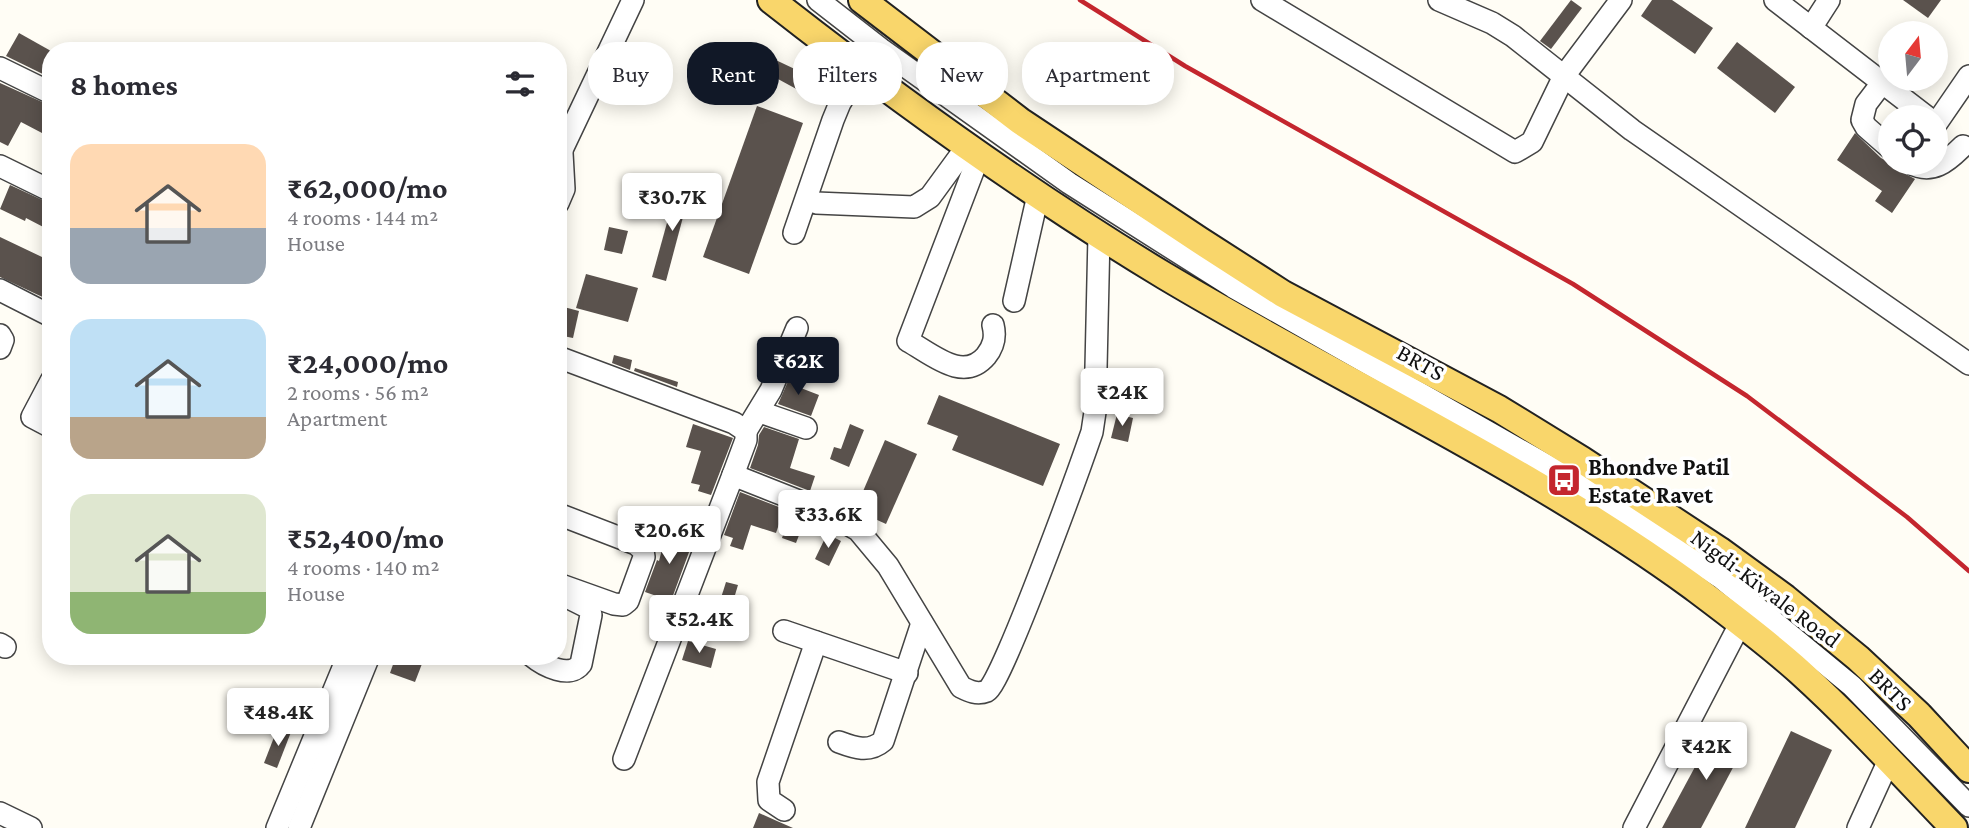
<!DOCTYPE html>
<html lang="en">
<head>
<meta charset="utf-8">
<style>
  :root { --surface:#fff; --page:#f7f7f7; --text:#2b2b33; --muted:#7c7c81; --accent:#111827 }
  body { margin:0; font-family:"Crimson Pro",serif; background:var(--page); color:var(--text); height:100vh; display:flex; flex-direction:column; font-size:26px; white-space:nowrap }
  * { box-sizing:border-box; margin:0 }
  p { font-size:23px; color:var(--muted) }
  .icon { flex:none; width:38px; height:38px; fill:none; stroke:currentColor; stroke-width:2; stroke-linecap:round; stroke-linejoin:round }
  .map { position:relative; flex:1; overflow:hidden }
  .panel { position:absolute; left:42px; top:42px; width:525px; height:623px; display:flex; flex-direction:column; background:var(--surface); border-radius:28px; box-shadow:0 4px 18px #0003 }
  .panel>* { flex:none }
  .guide { position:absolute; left:588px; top:42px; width:665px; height:63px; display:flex; gap:14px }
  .needle { width:46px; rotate:16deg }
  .tools { position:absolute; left:1878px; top:21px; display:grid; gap:14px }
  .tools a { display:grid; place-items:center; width:70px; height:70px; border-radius:50%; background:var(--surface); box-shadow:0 4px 18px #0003; font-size:35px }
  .price { position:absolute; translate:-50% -60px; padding:0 16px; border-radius:7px; background:#fff; color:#222; font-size:23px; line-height:46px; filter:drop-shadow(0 2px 4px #0008) }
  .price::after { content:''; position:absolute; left:50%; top:42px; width:21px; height:16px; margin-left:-10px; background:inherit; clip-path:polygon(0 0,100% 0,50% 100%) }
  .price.selected { background:var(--accent); color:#fff }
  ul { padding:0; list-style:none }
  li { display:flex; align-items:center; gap:21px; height:175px; padding:0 28px }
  li span { display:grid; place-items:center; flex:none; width:196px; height:140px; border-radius:21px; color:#555 }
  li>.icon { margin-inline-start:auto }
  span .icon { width:84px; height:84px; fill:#fffc; stroke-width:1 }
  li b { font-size:30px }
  h2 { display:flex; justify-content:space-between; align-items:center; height:84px; padding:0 28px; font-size:30px }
  .pill { padding:0 24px; border-radius:28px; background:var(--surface); box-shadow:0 4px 18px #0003; font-size:24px; line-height:63px }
  .pill.selected { background:var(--accent); color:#fff }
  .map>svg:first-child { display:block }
  .building { fill:#5a524d }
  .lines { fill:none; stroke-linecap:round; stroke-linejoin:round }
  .minor-casing { stroke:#444; stroke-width:24 }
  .major-casing { stroke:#222; stroke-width:30 }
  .minor { stroke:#fff; stroke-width:21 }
  .major { stroke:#f9d66b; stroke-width:26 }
  .rail { stroke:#c4262e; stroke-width:4.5 }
  .labels { text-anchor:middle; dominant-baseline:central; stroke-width:7; stroke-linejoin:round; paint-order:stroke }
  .street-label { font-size:24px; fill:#111; stroke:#fff }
  .poi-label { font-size:24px; font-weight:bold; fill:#111; stroke:#fff; text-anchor:start }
</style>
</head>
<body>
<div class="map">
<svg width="1969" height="828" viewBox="0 0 1969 828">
  <rect width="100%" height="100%" fill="#fffdf5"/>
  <g class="building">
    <polygon points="1571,0 1582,8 1551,49 1540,41"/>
    <polygon points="1652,0 1672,0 1713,28 1695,54 1641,16"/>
    <polygon points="1903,0 1941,0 1928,18"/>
    <polygon points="19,33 51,51 51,78 6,56"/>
    <polygon points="1737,42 1795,87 1775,113 1717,68"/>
    <polygon points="759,52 820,81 811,97 778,79 773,92 747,81"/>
    <polygon points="0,83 51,106 51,115 42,133 21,122 8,146 0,142"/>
    <polygon points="757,106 803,123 749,274 703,257"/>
    <polygon points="1855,133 1881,158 1890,163 1897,163 1900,171 1915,179 1892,213 1875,201 1882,191 1837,160"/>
    <polygon points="678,183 691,187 666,281 652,277"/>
    <polygon points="10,185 51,204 51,231 26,218 25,221 0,209"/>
    <polygon points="609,227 628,231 622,254 604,250"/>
    <polygon points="0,237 42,257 43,264 51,267 51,301 0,277"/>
    <polygon points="586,274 638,288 628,322 576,308"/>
    <polygon points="560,306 579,311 573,338 558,335"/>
    <polygon points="614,355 632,360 630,370 612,363"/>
    <polygon points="635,368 678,382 677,387 634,371"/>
    <polygon points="794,368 799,370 793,385 819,395 811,416 778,404"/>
    <polygon points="939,395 1060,444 1043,486 952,450 958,436 927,424"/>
    <polygon points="1117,414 1133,418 1128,442 1111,438"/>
    <polygon points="693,424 733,438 711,495 698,491 700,485 691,483 701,451 686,447"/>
    <polygon points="850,424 864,430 849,467 830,459 834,447 841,449"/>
    <polygon points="764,427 799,439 790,468 815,476 810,491 750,468 758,445 759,435"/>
    <polygon points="885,440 917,454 886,524 855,510"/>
    <polygon points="740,492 784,509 776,533 751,525 743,550 730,546 733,538 724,535"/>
    <polygon points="786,525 801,530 796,543 782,538"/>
    <polygon points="667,530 689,536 687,543 692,544 671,601 645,592 657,560 659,561"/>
    <polygon points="827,534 841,541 829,566 815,559"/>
    <polygon points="726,582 738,585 732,605 720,601"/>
    <polygon points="700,598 707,600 701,620 692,617"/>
    <polygon points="688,641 716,649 711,668 682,660"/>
    <polygon points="396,656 425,656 415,682 390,673"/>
    <polygon points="278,727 291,732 277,768 264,763"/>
    <polygon points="1716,728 1746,743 1701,828 1662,828"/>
    <polygon points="1791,731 1832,750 1795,828 1745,828"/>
    <polygon points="759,813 777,821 793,828 753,828"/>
  </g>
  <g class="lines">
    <g class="minor-casing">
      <g id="minor">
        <polyline points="818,0 881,49 1069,183 1233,287 1562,474 1721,578 1852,686 1969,806"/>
        <polyline points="1262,0 1515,152 1532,142 1564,76 1621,0"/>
        <polyline points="1439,0 1492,23 1513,36 1632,130 1969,364"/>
        <polyline points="1775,0 1927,117"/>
        <polyline points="1811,28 1829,0"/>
        <polyline points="0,68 51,93"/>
        <polyline points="1882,83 1866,104 1862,120 1866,127 1890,148"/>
        <polyline points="1936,124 1969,76"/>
        <path d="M980,153L908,341C932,354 963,383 986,356C994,346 996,337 993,325"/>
        <polyline points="558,158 633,0"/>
        <path d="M1910,163C1932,175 1947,162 1963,146"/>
        <polyline points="0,166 51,191"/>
        <polyline points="558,203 564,189 562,153"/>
        <polyline points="816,203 914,207 930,197 968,145"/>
        <polyline points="794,233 833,120 840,103 860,70"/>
        <polyline points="0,290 51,316"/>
        <polyline points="1014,301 1038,195"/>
        <polyline points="0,335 3,340 0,348"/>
        <polyline points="558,357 734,423 746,431 746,440 733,475 624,759"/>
        <polyline points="51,381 32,417 51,427"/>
        <polyline points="760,412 806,428"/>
        <polyline points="746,431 771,390 797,328"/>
        <path d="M733,475L824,511L858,530L888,566L961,687C969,691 977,695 987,691C1002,683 1081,464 1092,432L1095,412L1099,235"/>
        <polyline points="558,514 636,544 643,550 644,557 628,601 623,605 614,604 558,584"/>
        <polyline points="784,631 907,673"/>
        <polyline points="0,644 5,647"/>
        <path d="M532,656C544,666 570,679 581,664L591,615L589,608L567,597"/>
        <path d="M839,742C855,748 869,753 883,741L922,623"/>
        <polyline points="784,810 769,800 768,782 816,642"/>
        <polyline points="0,813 31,828"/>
        <polyline points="277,828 348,656"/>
        <polyline points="299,828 369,656"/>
        <polyline points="1634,828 1740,624"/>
        <polyline points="1858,828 1889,760"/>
      </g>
    </g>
    <g class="major-casing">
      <g id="major">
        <path d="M771,0C896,98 1029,194 1165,276C1339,380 1527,466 1692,586C1728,613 1767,642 1800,672C1854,721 1903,775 1954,828"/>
        <polyline points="862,0 1020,121 1199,240 1283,294 1499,409 1582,460 1719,550 1785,598 1858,658 1919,715 1969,769"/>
      </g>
    </g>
    <use href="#minor" class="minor"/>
    <use href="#major" class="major"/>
    <polyline class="rail" points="1080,0 1185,66 1573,284 1747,396 1907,517 1969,571"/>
  </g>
  <defs>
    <g id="bus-square" transform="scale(1.75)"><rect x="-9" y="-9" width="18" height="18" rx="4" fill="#c4262e" stroke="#fff"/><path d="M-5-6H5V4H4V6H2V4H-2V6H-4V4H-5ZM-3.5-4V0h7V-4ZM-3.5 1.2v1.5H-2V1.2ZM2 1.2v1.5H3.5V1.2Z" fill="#fff"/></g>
  </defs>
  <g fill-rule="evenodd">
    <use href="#bus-square" x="1564" y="480"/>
  </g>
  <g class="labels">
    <g class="street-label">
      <text transform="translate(1421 362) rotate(29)">BRTS</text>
      <text transform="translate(1766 588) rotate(37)">Nigdi-Kiwale Road</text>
      <text transform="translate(1891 689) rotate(45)">BRTS</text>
    </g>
    <g class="poi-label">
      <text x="1588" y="466">Bhondve Patil<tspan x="1588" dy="28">Estate Ravet</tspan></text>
    </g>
  </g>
</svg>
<div class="tools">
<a><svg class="needle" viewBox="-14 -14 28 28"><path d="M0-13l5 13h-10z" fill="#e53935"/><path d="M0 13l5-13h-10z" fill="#7c7c81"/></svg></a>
<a><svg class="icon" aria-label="locate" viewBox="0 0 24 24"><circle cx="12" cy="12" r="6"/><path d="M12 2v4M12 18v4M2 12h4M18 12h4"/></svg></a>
</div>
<b class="price" style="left:672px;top:233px">₹30.7K</b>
<b class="price selected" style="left:798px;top:397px">₹62K</b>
<b class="price" style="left:1122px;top:428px">₹24K</b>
<b class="price" style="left:828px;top:550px">₹33.6K</b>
<b class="price" style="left:669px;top:566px">₹20.6K</b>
<b class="price" style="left:699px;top:655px">₹52.4K</b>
<b class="price" style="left:278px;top:748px">₹48.4K</b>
<b class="price" style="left:1706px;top:782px">₹42K</b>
<div class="guide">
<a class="pill">Buy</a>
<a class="pill selected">Rent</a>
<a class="pill">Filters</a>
<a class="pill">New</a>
<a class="pill">Apartment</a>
</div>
<section class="panel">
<h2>8 homes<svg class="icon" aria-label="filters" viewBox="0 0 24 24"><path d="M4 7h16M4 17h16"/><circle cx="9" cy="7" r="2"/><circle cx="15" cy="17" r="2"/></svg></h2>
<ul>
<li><span style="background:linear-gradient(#ffd9b3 60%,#9aa5b1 0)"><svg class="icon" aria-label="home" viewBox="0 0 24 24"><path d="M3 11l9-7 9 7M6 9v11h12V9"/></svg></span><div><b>₹62,000/mo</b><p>4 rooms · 144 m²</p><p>House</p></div></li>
<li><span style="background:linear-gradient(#bfe0f5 70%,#b9a48a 0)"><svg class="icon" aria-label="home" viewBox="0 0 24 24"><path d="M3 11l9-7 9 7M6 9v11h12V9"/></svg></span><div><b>₹24,000/mo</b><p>2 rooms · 56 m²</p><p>Apartment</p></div></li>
<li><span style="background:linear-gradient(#dfe7d0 70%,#8fb573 0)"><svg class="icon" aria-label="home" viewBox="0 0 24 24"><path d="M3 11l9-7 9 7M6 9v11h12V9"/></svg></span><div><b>₹52,400/mo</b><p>4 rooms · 140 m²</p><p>House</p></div></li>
</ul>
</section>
</div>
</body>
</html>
